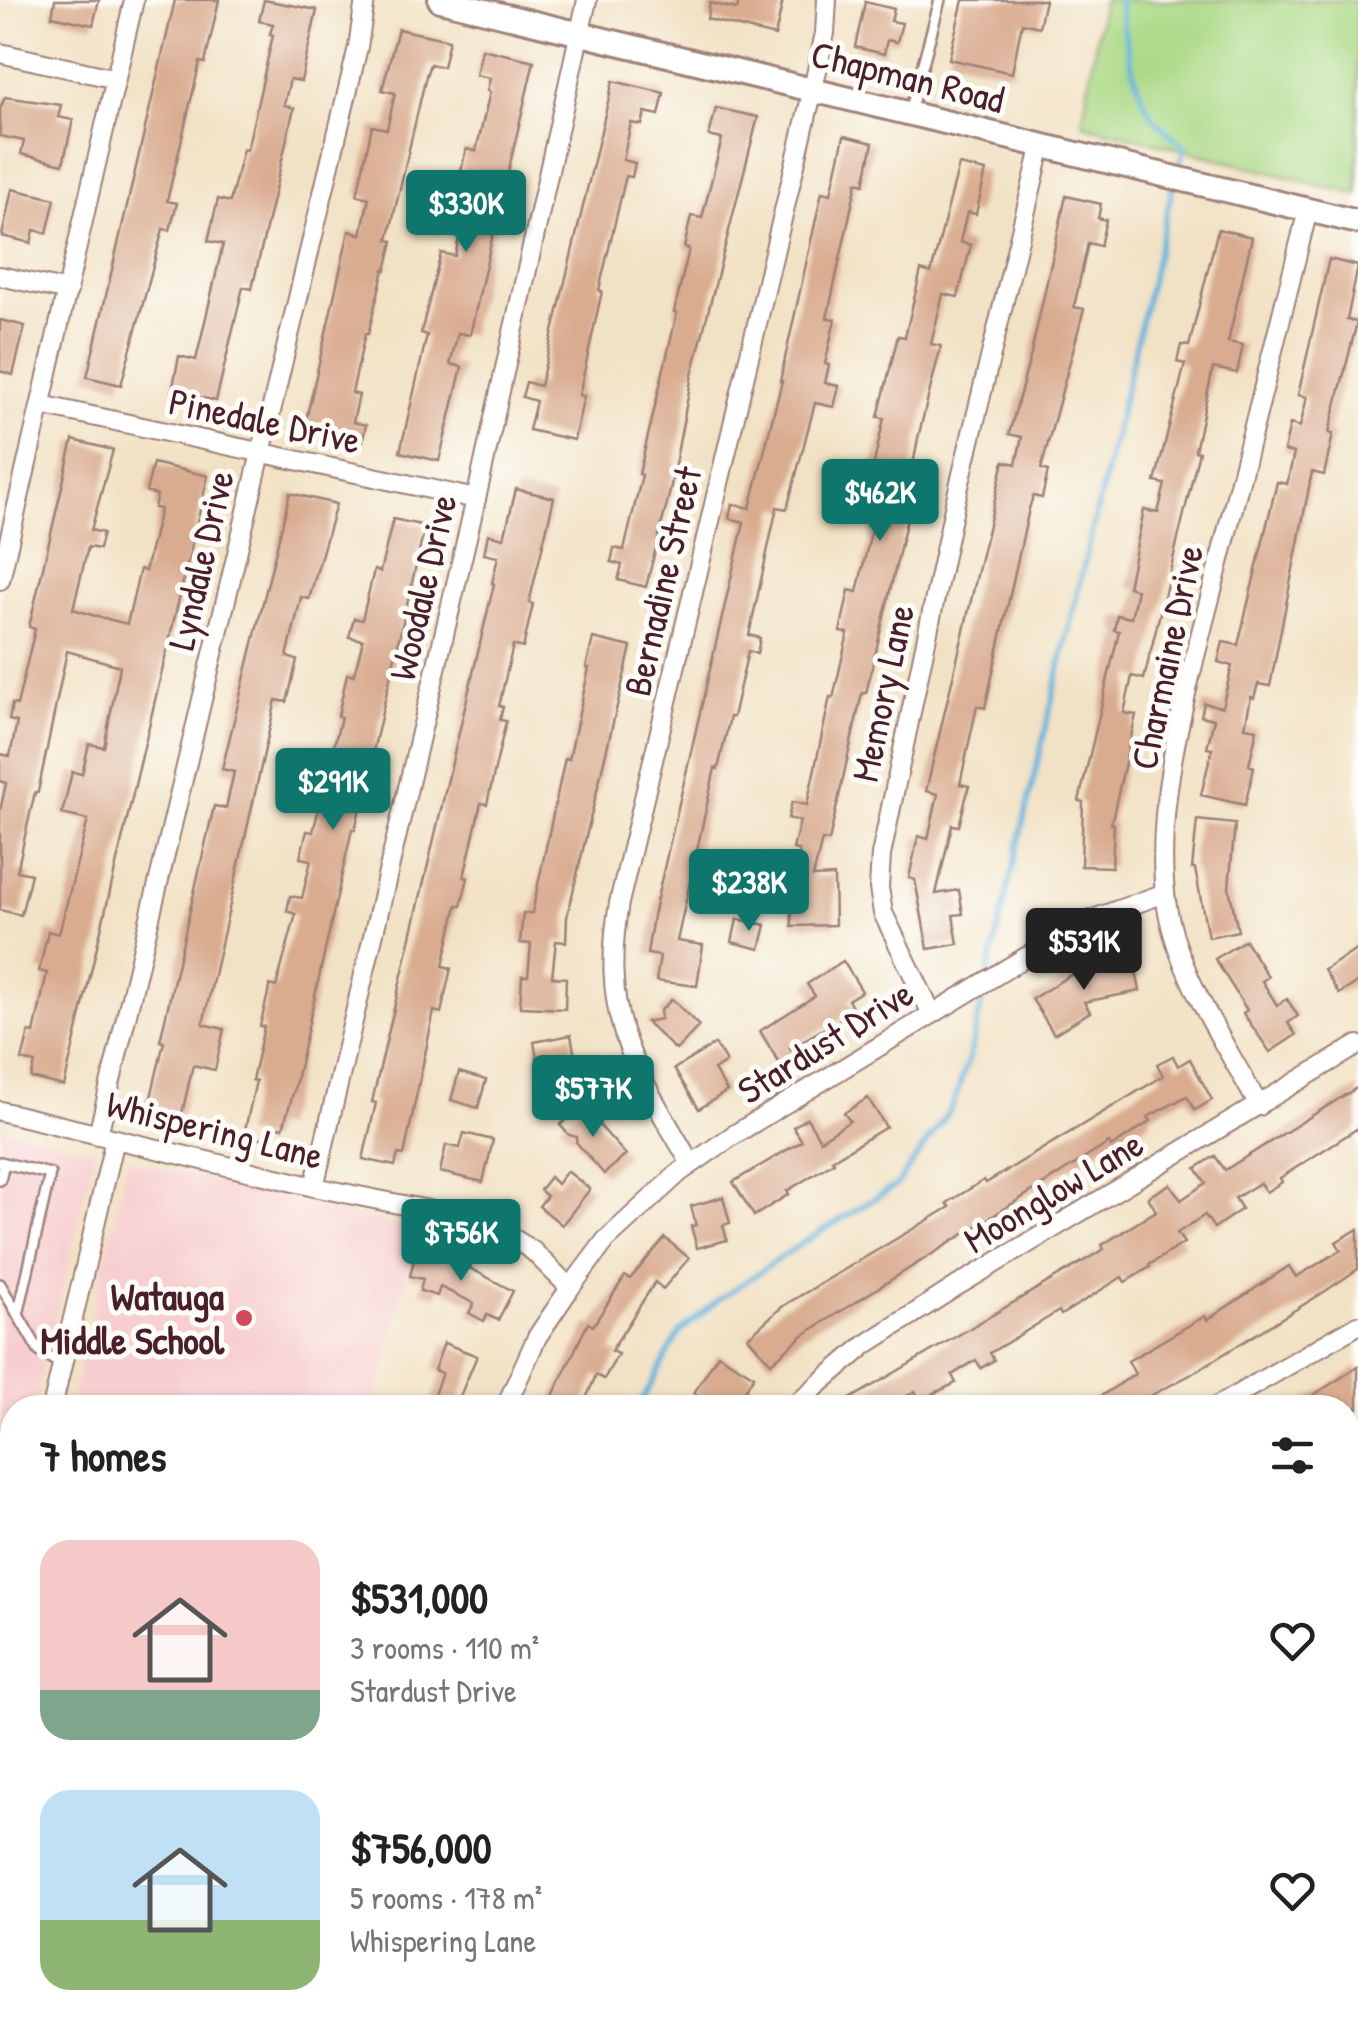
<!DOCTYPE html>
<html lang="en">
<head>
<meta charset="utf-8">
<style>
  :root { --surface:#fff; --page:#f6f6f6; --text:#222; --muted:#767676; --accent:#0f766e }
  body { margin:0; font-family:"Patrick Hand",sans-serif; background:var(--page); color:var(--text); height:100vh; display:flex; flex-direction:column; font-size:38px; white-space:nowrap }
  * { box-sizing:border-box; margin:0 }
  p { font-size:32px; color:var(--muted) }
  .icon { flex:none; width:55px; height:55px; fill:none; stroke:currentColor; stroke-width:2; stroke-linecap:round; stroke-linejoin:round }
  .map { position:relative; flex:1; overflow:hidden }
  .drawer { position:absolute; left:0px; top:1395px; width:1360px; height:642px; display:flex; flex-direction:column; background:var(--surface); border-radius:40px 40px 0 0; box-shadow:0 2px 8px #0004 }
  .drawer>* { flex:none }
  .price { position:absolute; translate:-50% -85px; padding:0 22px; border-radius:10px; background:var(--accent); color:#fff; font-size:32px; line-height:65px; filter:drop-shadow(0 2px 5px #0008) }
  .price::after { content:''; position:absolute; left:50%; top:60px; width:30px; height:22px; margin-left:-15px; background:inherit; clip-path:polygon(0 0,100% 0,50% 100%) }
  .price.on { background:#222; color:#fff }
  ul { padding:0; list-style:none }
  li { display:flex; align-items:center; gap:30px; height:250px; padding:0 40px }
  li span { display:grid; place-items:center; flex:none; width:280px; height:200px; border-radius:30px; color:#555 }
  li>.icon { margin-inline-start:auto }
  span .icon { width:120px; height:120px; fill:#fffc; stroke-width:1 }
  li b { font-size:42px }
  h2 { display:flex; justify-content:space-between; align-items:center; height:120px; padding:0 40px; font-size:42px }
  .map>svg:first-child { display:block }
  .built { fill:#f7cfd0 }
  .green { fill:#abd986; stroke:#7a7c58; stroke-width:2.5 }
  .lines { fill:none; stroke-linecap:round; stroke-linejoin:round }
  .stream { stroke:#62b3dd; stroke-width:5 }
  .building { fill:#d9ab8f }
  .lane-casing { stroke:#9e8078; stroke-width:14 }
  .street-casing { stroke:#9e8078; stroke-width:22 }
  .secondary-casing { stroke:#9e8078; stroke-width:28 }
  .lane { stroke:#fff; stroke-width:9 }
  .street { stroke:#fff; stroke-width:18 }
  .secondary { stroke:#fff; stroke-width:22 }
  .poi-dot { fill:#d1495b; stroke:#fdfcf7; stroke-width:4 }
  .labels { text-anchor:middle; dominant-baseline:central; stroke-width:10; stroke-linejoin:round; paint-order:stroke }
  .street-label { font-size:38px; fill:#4a1f2b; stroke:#fdfcf7 }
  .poi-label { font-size:38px; font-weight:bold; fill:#4a1f2b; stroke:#fdfcf7; text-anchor:end }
</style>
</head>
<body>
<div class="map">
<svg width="1358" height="2037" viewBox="0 0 1358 2037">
  <rect width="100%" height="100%" fill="#fdfcf7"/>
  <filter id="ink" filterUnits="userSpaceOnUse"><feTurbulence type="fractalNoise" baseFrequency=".01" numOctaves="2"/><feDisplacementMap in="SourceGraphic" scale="20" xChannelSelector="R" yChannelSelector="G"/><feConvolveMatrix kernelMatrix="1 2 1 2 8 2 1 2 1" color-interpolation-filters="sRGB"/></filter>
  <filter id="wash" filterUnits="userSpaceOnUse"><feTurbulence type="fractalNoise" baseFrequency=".0048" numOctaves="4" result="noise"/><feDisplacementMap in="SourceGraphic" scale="40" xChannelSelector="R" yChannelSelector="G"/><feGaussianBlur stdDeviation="2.25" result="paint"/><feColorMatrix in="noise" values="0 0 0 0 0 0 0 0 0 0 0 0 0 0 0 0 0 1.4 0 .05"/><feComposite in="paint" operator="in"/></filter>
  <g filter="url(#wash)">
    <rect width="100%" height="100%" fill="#f2e2c5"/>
    <g class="built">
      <polygon points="0,1127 95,1151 34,1407 12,1408 12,1500 0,1553"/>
      <polygon points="128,1160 417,1229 375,1407 70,1407"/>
      <polygon points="0,1599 12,1602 12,2025 150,2025 142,2037 0,2037"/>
    </g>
    <g class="green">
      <polygon points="1103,0 1358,0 1358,195 1082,124"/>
      <polygon points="12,1794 12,1985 0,1977 0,1813"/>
    </g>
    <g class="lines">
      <g class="stream">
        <path d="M1119,0C1124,33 1133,87 1151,114C1159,127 1174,137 1185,147L1178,171"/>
        <polyline points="988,973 1173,186"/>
        <polyline points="638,1408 680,1332 718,1300 804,1242 897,1185 952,1107 969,1058 985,989"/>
        <polyline points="175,2037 183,2025"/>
      </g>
    </g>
    <g id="blocks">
      <g class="building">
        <polygon points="55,0 99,0 93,25 52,16"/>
        <polygon points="175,0 219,0 205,63 200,62 167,201 177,203 170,230 163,229 121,385 87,377"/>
        <polygon points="264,0 317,10 301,81 290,79 284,105 294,108 252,289 243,287 216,401 172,391 179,356 196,360 223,244 208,241 218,199 230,202 243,149 247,150 273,35 270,34 273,24 259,21"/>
        <polygon points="739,0 783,0 775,36 707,19 710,3 737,9"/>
        <polygon points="963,0 1045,0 1039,27 1022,23 1012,73 949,59"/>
        <polygon points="865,2 894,9 891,21 902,23 897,42 887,40 884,54 855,47"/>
        <polygon points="398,29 449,40 443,67 430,64 426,76 388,240 393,241 386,270 384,269 368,334 365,334 352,393 359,395 353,422 366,425 362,443 304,429 349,231 361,234 369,198 357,195 372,126 387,129 395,93 382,90"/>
        <polygon points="482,49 534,61 506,181 494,178 487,209 498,212 470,335 458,333 450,364 462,367 439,461 400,452 427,335 421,333 441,253 455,256 468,197 456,194 466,149 476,151 490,92 487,91 490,78 476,75"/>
        <polygon points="613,81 664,93 659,115 645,112 642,125 631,123 623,160 635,163 632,177 626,176 599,290 602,291 579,395 584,396 574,440 529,430 536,401 522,397 526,382 540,386"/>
        <polygon points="5,97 61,105 58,117 73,120 63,164 21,154 24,141 0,136 0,109"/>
        <polygon points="716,108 758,117 692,375 670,491 646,587 618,580 622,565 611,562 614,548 624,550 642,475 639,474 677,313 674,312 689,249 684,248 691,216 702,218 715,166 722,139 709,136"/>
        <polygon points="844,136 873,143 864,184 857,182 827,318 835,319 825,364 829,365 825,383 839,386 834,407 815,403 787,509 777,507 749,635 760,638 757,654 748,651 733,717 730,717 718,769 715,768 677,941 703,945 697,986 656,981 660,956 647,954 653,916 744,522 729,518 732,504 750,508 782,381 780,381 822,192 831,194"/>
        <polygon points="959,165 986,171 976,214 967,212 960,242 971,245 958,297 943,294 931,344 941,346 918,438 908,492 913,493 866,693 862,693 829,841 822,840 813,877 834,876 835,925 792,926 791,899 801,899 799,850 793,849 800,821 788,818 792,802 807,805 830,697 833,698 848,633 840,632 849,590 857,592 875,514 869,512 878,473 872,472 884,418 878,417 898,336 905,337 921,270 931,273"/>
        <polygon points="12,189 55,199 47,233 34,230 31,243 2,236"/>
        <polygon points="1066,196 1101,204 1098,218 1106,220 1100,246 1088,243 1074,307 1084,309 1041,469 1048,471 1042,498 1033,496 1029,509 985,708 977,706 960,784 969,786 959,826 952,825 936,894 959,890 963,914 953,915 958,944 928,949 915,880 909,878 918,836 928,839 938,794 926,791 1004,461 1016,464 1022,437 1009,434 1031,354"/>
        <polygon points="1218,229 1252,237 1228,342 1243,345 1237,373 1213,368 1195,451 1199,452 1144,679 1132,676 1124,713 1136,715 1111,824 1114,824 1112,867 1081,866 1083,802 1079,801 1119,631 1114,630 1117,615 1131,618 1137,590 1128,587 1144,510 1158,513 1165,484 1155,482 1185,364 1177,362 1181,345 1189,346"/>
        <polygon points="1329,259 1358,266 1347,320 1357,322 1329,433 1333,434 1324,475 1312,472 1270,686 1258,684 1254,698 1251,697 1245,727 1257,729 1249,765 1254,767 1245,805 1201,795 1212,749 1207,748 1214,719 1201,716 1204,703 1222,707 1232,666 1218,662 1223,642 1238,645 1277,482 1287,484 1294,453 1284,451 1290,424 1300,427 1307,397 1298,395"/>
        <polygon points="0,320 25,326 13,375 0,371"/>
        <polygon points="73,440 113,450 91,530 103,533 99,549 88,547 73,609 92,615 127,624 140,569 145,571 160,509 154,508 157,495 146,492 153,463 208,476 64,1086 31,1078 35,1063 22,1060 29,1032 34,1033 47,973 39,971 48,931 59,934 88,820 62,814 72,772 82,774 89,744 104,747 120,666 67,651 38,792 35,792 17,871 31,874 21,915 0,910 0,811 6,783 0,781 0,754 10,756 17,722 9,720 12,704 17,705 35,629 29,627"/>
        <polygon points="516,489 554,498 529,603 533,604 523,648 513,645 499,706 503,707 500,720 506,721 487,804 481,803 464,877 468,878 461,906 457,905 443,966 451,968 441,1013 434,1011 404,1155 398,1154 395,1166 363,1159 376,1103 372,1102 494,584 492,583 498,557 484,554 488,534 504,538"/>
        <polygon points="290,493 336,504 309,599 301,597 287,657 297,660 287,702 276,700 203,1024 224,1029 215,1070 193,1065 181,1118 148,1110 164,1042 160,1041 214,806 226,808 234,772 222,769"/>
        <polygon points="393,519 425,526 355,830 352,829 294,1090 283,1128 273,1126 269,1140 244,1134 256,1081 252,1080 264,1027 260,1026 270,985 276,987 296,914 287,911 290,896 302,898 311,860 300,858 307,831 313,832 341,717 338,716 347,674 354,675 363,640 349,637 354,618 362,620 374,570 380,572"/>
        <polygon points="593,638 631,647 567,917 566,942 556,941 552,977 566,978 565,1009 520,1007 522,976 528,976 531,944 520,943 523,913 532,913 565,758 569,759 589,668 586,668"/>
        <polygon points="1197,820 1235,824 1229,887 1238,931 1208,937 1195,869 1192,869"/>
        <polygon points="737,919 766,925 760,949 732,942"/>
        <polygon points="1245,940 1268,977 1262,981 1277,1005 1287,999 1298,1016 1288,1023 1296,1035 1270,1052 1243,1013 1247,1010 1215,959"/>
        <polygon points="1358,949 1358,982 1339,994 1324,970"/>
        <polygon points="1110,960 1113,970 1135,965 1140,991 1084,1002 1090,1012 1054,1034 1032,999 1085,966"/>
        <polygon points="843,961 862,991 848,1000 855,1011 790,1048 799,1062 784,1071 760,1031 815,996 807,984"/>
        <polygon points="672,999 699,1026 676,1050 646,1022 661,1019 660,1011"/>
        <polygon points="571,1035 579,1078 542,1085 534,1042"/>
        <polygon points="715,1044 726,1062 714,1070 727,1091 699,1109 674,1069"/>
        <polygon points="1173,1056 1178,1066 1190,1059 1212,1100 1195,1110 1187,1096 1148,1117 1151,1121 1111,1147 1109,1143 803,1335 771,1363 748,1337 783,1306 950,1207 947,1203 984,1180 986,1183 1163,1076 1157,1064"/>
        <polygon points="459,1072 486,1080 478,1108 451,1100"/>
        <polygon points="1358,1087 1358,1128 1280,1178 1282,1182 1266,1192 1260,1183 1235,1198 1242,1209 1214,1228 1205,1215 1177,1233 1184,1243 1149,1265 1150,1267 1125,1282 1122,1277 1061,1315 1059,1311 990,1353 994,1360 981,1368 976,1360 952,1375 956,1383 920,1400 915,1391 888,1408 835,1408 1104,1249 1102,1245 1156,1211 1148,1197 1170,1184 1181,1200 1206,1183 1196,1168 1215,1156 1225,1170"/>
        <polygon points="868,1098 886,1127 832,1160 834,1162 787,1191 789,1194 754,1216 733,1182 802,1141 793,1127 807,1118 820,1140 850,1121 844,1113"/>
        <polygon points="582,1106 626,1155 604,1174 576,1142 577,1137 569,1135 560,1125"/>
        <polygon points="464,1133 493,1140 483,1182 440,1172 446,1145 460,1148"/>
        <polygon points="567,1171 590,1189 562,1225 539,1206 547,1196 540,1190 550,1177 557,1184"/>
        <polygon points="723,1197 730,1223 723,1225 727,1240 697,1248 691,1226 696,1225 691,1206"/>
        <polygon points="1358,1229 1358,1269 1324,1292 1190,1375 1127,1408 1082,1408 1135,1374 1128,1361 1205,1316 1207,1320 1289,1266 1296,1277 1341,1250 1336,1242"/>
        <polygon points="665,1238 689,1258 663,1289 655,1282 611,1351 618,1354 604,1379 596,1375 582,1408 547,1408 588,1323 593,1326 625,1276 630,1279"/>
        <polygon points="416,1251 460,1263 513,1291 498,1320 487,1315 484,1321 469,1313 474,1303 440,1287 437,1296 420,1291 423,1279 410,1276"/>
        <polygon points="444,1343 477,1356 455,1408 429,1408 442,1373 434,1370"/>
        <polygon points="718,1354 754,1376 734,1408 718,1408 694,1393"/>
        <polygon points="1358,1367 1358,1408 1293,1408"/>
      </g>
    </g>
  </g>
  <g filter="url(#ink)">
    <use href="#blocks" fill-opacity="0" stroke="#9e8078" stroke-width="2.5"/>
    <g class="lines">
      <g class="lane-casing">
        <g id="lane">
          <polyline points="910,112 940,0"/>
          <polyline points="0,1162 50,1174 18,1315"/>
          <polyline points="0,1180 4,1163"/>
          <polyline points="0,1284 39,1351 62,1365"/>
        </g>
      </g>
      <g class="street-casing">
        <g id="street">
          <polyline points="0,53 116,79"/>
          <polyline points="0,276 68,291"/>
          <polyline points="41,405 476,499"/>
          <polyline points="0,580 134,0"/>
          <polyline points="932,1014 883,913 879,888 881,855 955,503 1042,144"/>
          <path d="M1259,1106C1225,1043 1179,977 1167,907C1150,806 1192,670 1217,571C1248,451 1278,330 1308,210"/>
          <polyline points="0,1111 314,1187 488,1222 533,1251 570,1288"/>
          <polyline points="98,1135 358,47 365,0"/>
          <path d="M691,1164C635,1067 599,1021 619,903L813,89L825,33L827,0"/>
          <polyline points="314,1187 476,499 587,0"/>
          <polyline points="52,1408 115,1139"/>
          <polyline points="505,1408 537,1337 570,1288 606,1240 680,1172 732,1136 1026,957 1093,919 1165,893"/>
          <polyline points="791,1408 865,1345 957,1286 1358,1045"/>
          <polyline points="1214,1408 1358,1325"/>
          <polyline points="0,1576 12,1566"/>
          <polyline points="1348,1613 1358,1607"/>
          <polyline points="1348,1857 1358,1870"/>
          <polyline points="1348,1978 1358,1975"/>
          <polyline points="732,2025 784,2037"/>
          <polyline points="1244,2025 1246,2037"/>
          <polyline points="376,2037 379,2025"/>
          <polyline points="1114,2037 1166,2025"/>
        </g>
      </g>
      <g class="secondary-casing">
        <polyline id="secondary" points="440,0 1358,222"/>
      </g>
      <use href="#lane" class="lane"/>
      <use href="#street" class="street"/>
      <use href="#secondary" class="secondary"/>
    </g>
  </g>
  <circle class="poi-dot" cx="244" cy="1318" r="10"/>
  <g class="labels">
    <g class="street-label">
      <text transform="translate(908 76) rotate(14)">Chapman Road</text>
      <text transform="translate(265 420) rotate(12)">Pinedale Drive</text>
      <text transform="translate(200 560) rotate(-77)">Lyndale Drive</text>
      <text transform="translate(662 581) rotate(-77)">Bernadine Street</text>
      <text transform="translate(422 587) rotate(-77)">Woodale Drive</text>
      <text transform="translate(1166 657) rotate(-78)">Charmaine Drive</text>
      <text transform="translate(882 693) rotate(-78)">Memory Lane</text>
      <text transform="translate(825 1041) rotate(-32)">Stardust Drive</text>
      <text transform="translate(215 1129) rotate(14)">Whispering Lane</text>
      <text transform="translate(1053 1191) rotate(-31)">Moonglow Lane</text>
    </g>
    <g class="poi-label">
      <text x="224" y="1296">Watauga<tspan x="224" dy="44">Middle School</tspan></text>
    </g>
  </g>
</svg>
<b class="price" style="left:466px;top:255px">$330K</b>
<b class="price" style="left:880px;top:544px">$462K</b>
<b class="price" style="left:333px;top:833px">$291K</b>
<b class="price" style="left:749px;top:934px">$238K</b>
<b class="price on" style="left:1084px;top:993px">$531K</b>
<b class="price" style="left:593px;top:1140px">$577K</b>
<b class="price" style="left:461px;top:1284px">$756K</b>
<section class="drawer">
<h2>7 homes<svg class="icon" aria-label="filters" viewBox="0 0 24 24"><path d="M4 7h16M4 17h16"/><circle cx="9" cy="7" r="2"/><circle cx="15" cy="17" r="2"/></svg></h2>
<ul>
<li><span style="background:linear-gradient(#f6c9c9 75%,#7fa58c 0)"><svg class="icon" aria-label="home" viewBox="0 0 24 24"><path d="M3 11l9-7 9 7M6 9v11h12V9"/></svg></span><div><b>$531,000</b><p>3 rooms · 110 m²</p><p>Stardust Drive</p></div><svg class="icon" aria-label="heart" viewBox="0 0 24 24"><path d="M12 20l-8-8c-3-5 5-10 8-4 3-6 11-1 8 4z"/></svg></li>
<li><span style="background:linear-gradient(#bfe0f5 65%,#8fb573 0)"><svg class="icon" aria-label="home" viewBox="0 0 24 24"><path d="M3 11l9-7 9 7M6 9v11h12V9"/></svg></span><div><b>$756,000</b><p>5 rooms · 178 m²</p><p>Whispering Lane</p></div><svg class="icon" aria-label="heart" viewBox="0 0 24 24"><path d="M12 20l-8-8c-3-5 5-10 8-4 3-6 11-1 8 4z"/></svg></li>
</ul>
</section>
</div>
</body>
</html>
